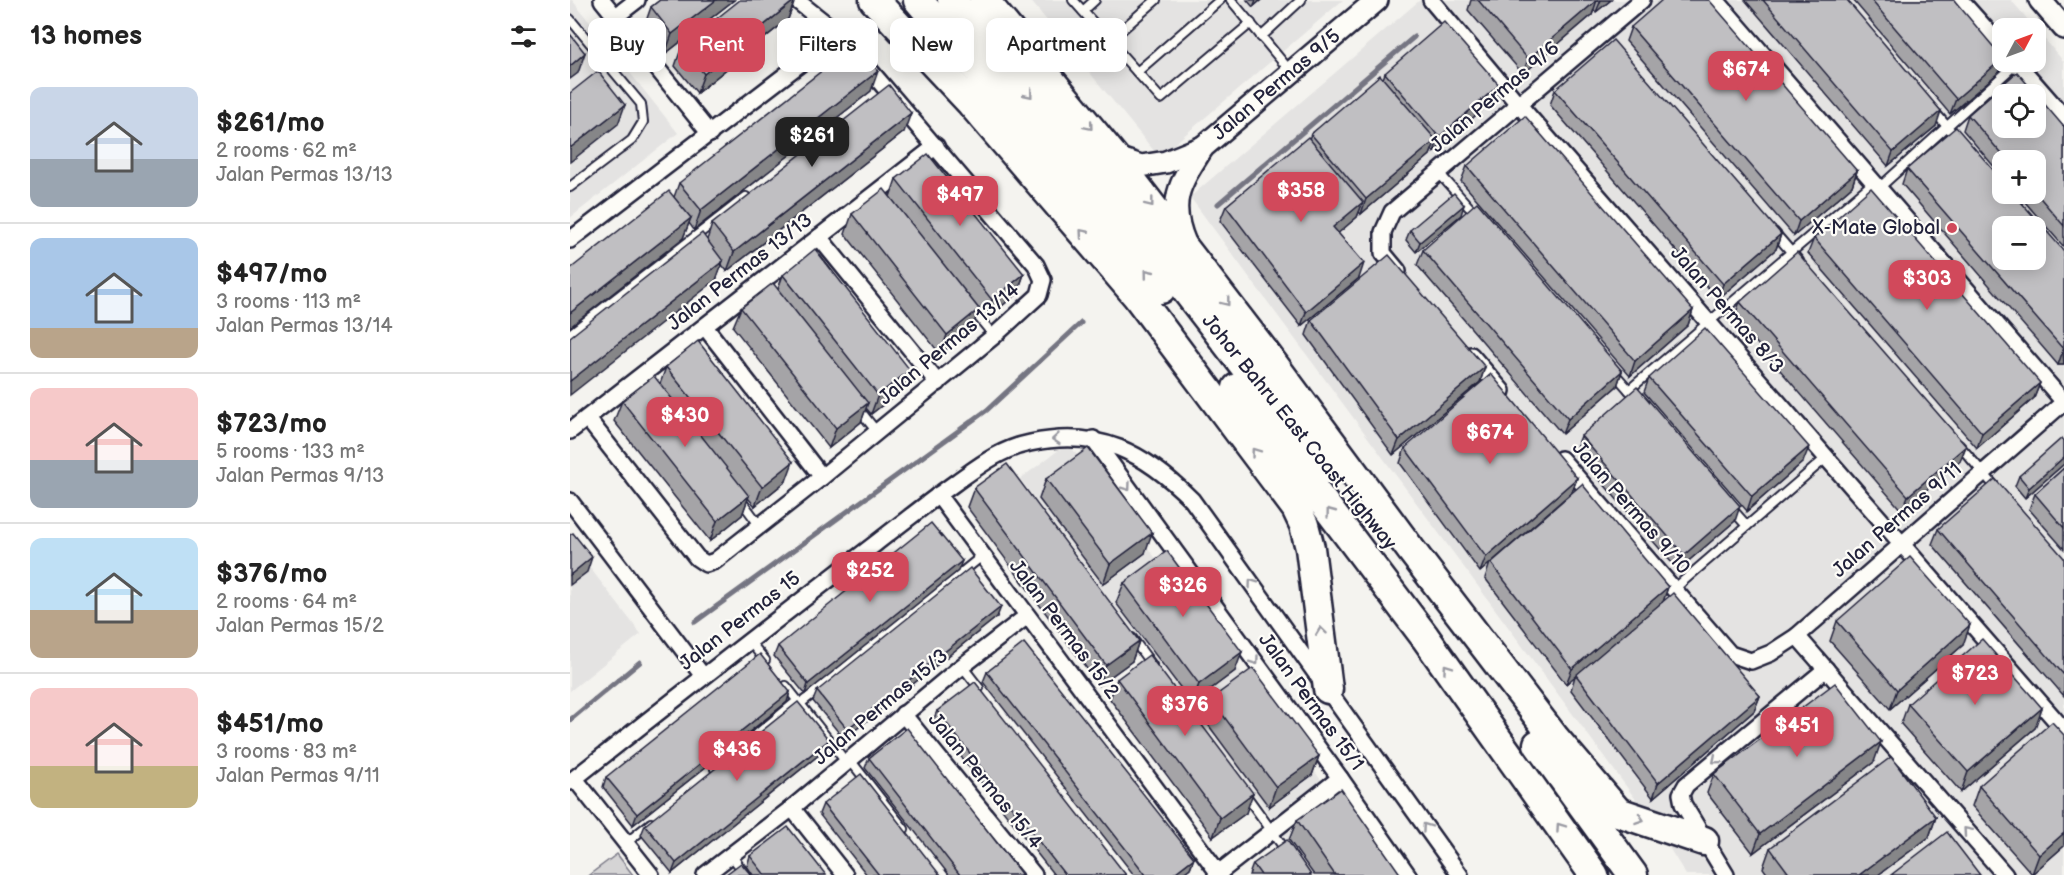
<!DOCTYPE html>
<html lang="en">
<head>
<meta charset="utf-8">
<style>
  :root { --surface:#fff; --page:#f2f2f2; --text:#222; --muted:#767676; --line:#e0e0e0; --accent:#d1495b }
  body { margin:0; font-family:"Balsamiq Sans",sans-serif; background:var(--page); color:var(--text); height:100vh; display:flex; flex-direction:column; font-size:22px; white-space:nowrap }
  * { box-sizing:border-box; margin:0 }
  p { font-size:20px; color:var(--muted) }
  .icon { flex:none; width:33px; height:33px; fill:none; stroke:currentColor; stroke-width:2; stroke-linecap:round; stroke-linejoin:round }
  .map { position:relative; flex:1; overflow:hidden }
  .sheet { display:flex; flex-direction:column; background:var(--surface); width:570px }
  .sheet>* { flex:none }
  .guide { position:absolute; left:18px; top:18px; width:570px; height:54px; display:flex; gap:12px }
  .needle { width:39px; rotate:49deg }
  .fabs { position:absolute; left:1422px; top:18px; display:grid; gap:12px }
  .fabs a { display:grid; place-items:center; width:54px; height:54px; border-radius:12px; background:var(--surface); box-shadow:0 3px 15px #0003; font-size:30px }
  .price { position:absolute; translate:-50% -51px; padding:0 14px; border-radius:12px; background:var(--accent); color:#fff; font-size:20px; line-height:39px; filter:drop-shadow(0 2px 3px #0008) }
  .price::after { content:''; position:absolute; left:50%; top:36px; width:18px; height:14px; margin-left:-9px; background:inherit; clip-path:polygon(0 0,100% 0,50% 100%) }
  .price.on { background:#222; color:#fff }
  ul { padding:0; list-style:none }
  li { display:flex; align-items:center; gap:18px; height:150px; padding:0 30px }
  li+li { border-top:2px solid var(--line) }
  li span { display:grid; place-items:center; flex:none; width:168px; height:120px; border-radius:12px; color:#555 }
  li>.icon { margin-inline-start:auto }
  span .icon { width:72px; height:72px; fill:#fffc; stroke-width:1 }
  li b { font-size:26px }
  h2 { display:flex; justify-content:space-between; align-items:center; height:72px; padding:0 30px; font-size:26px }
  .pill { padding:0 21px; border-radius:12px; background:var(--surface); box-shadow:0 3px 15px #0003; font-size:21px; line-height:54px }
  .pill.on { background:var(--accent); color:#fff }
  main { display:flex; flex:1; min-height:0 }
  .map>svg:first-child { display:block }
  .built { fill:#e4e3e2; fill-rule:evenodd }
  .green { fill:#d5d4d5; stroke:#7c7b88; stroke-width:1.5 }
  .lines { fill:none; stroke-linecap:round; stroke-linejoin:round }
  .stream { stroke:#757582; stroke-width:5 }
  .lane-casing { stroke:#22223b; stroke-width:12 }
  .street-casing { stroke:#22223b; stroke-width:20 }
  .secondary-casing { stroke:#22223b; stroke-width:26 }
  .highway-casing { stroke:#22223b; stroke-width:33 }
  .lane { stroke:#fdfcf7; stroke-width:8 }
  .street { stroke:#fdfcf7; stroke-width:15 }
  .secondary { stroke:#fdfcf7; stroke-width:21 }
  .highway { stroke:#fdfcf7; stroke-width:28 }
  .wall { fill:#a5a4a7; stroke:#22223b; stroke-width:1.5 }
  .shaded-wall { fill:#868688; stroke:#22223b; stroke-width:1.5 }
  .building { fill:#c0bfc2; stroke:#22223b; stroke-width:1.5; fill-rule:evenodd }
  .oneway { stroke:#9a9aa2 }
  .poi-dot { fill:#d1495b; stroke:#fdfcf7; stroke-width:2 }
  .labels { text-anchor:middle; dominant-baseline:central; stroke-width:4.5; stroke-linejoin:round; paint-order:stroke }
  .street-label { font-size:20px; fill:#22223b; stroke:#fdfcf7 }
  .poi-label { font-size:20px; fill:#22223b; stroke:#fdfcf7; text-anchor:end }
</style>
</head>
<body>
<main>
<section class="sheet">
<h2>13 homes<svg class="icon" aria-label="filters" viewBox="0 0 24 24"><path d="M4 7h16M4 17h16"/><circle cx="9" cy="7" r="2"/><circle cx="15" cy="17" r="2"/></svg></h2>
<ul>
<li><span style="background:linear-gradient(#c9d6e8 60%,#9aa5b1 0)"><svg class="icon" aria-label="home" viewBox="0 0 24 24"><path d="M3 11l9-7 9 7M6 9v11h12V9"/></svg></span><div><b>$261/mo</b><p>2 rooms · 62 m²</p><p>Jalan Permas 13/13</p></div></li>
<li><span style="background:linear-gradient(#a9c7e8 75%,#b9a48a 0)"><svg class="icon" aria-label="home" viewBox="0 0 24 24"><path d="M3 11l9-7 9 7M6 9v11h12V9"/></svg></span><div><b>$497/mo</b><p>3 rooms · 113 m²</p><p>Jalan Permas 13/14</p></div></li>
<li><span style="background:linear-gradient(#f6c9c9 60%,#9aa5b1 0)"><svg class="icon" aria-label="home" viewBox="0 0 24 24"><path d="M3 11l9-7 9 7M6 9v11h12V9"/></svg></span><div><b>$723/mo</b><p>5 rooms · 133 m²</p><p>Jalan Permas 9/13</p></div></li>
<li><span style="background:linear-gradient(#bfe0f5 60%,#b9a48a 0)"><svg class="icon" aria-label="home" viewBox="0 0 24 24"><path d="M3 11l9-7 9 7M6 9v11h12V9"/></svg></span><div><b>$376/mo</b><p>2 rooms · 64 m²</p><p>Jalan Permas 15/2</p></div></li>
<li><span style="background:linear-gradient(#f6c9c9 65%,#c2b280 0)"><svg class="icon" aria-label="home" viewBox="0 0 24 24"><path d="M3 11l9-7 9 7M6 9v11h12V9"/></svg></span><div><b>$451/mo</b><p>3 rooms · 83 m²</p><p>Jalan Permas 9/11</p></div></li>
</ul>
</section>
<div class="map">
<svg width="1494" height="875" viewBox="0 0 1494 875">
  <rect width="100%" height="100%" fill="#f4f3ef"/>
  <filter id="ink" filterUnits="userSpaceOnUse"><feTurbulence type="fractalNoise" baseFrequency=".0167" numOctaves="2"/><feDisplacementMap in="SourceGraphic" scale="12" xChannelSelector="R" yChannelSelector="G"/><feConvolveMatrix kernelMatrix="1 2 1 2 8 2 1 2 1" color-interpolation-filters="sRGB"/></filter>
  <g filter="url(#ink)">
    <g class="built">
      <polygon points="0,0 2,0 108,133 0,218"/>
      <polygon points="460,0 773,0 589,157"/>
      <path d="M850,0H1441L1465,28H1432V62H1466V29L1494,62V875H1116L1087,828L620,197ZM1432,94H1466V128H1432ZM1432,160H1466V194H1432ZM1432,226H1466V260H1432Z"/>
      <polygon points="498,443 597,573 746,773 816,875 741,875 710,829 450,479"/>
      <polygon points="0,542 71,634 0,691"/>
    </g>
    <polygon class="green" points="47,854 63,875 19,875"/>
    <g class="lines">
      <g class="stream">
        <polyline points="648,204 844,37"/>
        <polyline points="125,622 417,410 511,323"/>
        <polyline points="0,720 70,662"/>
      </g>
      <g class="lane-casing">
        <g id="lane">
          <polyline points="503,0 591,99 681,23"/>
          <polyline points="661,0 721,72"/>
          <polyline points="513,11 525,0"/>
          <polyline points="0,19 71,104 73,122 62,140 0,187"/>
          <polyline points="691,37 731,0"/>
          <polyline points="539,41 586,0"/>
          <polyline points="567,72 650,0"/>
          <polyline points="1363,110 1386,137"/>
          <polyline points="869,173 906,215"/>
          <polyline points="1309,188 1447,63"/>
          <polyline points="1204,232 1229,261"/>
          <polyline points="402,309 424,336"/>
          <polyline points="0,334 176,197"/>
          <polyline points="1044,373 1068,400"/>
          <polyline points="1059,390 1304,182"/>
          <polyline points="287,407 307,432"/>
          <polyline points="1389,445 1428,490"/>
          <polyline points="170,499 190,526"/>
          <polyline points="1162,509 1177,526"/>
          <polyline points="1104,589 1257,457"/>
          <polyline points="562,638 582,665"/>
          <polyline points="179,641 195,660"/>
          <polyline points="392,666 409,688"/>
          <polyline points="216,686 276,762"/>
          <polyline points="230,704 412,556"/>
          <polyline points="280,760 334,829"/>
          <polyline points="145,769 227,701"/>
          <polyline points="675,794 717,852"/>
          <polyline points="56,843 81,823"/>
          <polyline points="161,855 176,875"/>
        </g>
      </g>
      <g class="street-casing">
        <g id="street">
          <polyline points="32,0 140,134"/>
          <polyline points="861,0 949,105 1494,730"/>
          <polyline points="1146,0 1494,402"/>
          <polyline points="1390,0 1432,47"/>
          <polyline points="45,17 67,0"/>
          <polyline points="1446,62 1494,117"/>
          <polyline points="249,237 368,383"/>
          <polyline points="0,240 269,34"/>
          <polyline points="828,271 813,253 813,232 822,212 1072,0"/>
          <polyline points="135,327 252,477"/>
          <polyline points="901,355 932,391"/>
          <polyline points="17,418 127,558 136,564 145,561 252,477 424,336 469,295 473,280 466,265 269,34 226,0"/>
          <polyline points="0,431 366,146"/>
          <polyline points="523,439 770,778 838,875"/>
          <polyline points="991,459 1160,654 1181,661 1201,653 1227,636 1494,402"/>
          <polyline points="368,495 650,875"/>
          <polyline points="0,501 133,676"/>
          <polyline points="1227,636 1435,875"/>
          <polyline points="333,714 464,875"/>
          <polyline points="5,779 81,875"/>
          <path d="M0,782C101,702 202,623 305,544C331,524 357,503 385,483C409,466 430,449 460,443C529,428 574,452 622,500L890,875"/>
          <polyline points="222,808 275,875"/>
          <polyline points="135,875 222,808 386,671 457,616"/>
          <polyline points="646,875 770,778"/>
          <polyline points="1156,875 1113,804 1111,794 1116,785 1256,669"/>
        </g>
      </g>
      <g class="secondary-casing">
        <g id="secondary">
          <polyline points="1470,0 1494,28"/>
          <polyline points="544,157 571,166 596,162 633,147"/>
          <path id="s1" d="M615,243C597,201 610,183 633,147L807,0"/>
        </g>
      </g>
      <g class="highway-casing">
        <g id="highway">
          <polyline points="304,0 401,103 567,296 726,508 734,525 740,548 758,689"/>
          <polyline points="348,0 513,194 591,289"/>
          <polyline points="382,0 551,206 702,402 758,469"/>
          <polyline points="414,0 544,157 693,350 841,550 984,737 1048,812 1134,841"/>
          <polyline points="667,388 855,637 1024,875"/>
          <polyline points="968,744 1063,875"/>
        </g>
      </g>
      <use href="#lane" class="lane"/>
      <use href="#street" class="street"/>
      <use href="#secondary" class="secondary"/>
      <use href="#highway" class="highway"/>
    </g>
    <g class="wall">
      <polygon points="90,0 164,0 95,54 74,27 81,7"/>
      <polygon points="225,0 218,19 127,93 105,66 112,46"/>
      <polygon points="677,0 691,0 683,7"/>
      <polygon points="901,0 1041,0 1026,12 1024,10 1022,15 953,74 898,10"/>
      <polygon points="1175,0 1277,0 1366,126 1318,166"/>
      <polygon points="1283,0 1384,0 1428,73 1380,114"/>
      <polygon points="1061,27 1287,171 1282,186 1224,236 1056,41"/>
      <polygon points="815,73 929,85 923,100 864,152 862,150 860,155 791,214 789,212 787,217 768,233 789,278 731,326 650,221 656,206 739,139 741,134 813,79"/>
      <polygon points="985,90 1211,234 1206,249 1148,299 980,105"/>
      <polygon points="301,91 124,230 119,223 113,238 104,197 109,183"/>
      <polygon points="1398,115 1494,127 1494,247 1448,194 1466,194 1466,160 1432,160 1432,176 1393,130"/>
      <polygon points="334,132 157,271 152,265 146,280 137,240 142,224"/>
      <polygon points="897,166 1123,310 1118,325 1060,376 891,181"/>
      <polygon points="1337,169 1494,251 1494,365 1488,365 1332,184"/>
      <polygon points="326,179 454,274 447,294 415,319 408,311 402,329 370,354 275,234 282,214 320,197"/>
      <polygon points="891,215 846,252 836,240 840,230"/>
      <polygon points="1244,238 1470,383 1464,398 1407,448 1238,253"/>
      <polygon points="853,250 1052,371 1047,386 992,434 847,265"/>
      <polygon points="213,275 340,370 333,389 301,414 296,408 291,422 259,448 163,327 171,308 208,289"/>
      <polygon points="1170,302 1396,446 1390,461 1332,511 1164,317"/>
      <polygon points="741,320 915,367 910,382 823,455 736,335"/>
      <polygon points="96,367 216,481 185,506 178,498 172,515 140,541 44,421 52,401 90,384"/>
      <polygon points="1079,378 1233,462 1177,511 1074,392"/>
      <polygon points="1011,436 1165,521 1108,570 1005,451"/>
      <polygon points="1494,441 1494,464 1455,498 1445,486 1449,476"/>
      <polygon points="835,448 1007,478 1002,492 1098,587 1093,601 1190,696 1184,711 1083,798 1001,690 1005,676 996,684 915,578 920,563 910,572 830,463"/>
      <polygon points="1494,468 1494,549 1459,509 1465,494"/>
      <polygon points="476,479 575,553 533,584 469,499"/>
      <polygon points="404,488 569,641 562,661 529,685 397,507"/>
      <polygon points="1368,529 1494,558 1494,696 1362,544"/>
      <polygon points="388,571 235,694 204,656 208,646"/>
      <polygon points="554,583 665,671 622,703 546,603"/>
      <polygon points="427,617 274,739 243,701 247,691"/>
      <polygon points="1267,621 1393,645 1320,709 1260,641"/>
      <polygon points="417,672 624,858 620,868 611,875 564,875 413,682"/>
      <polygon points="547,679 676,813 643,837 540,699"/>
      <polygon points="220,692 217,702 63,825 33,787 36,777"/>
      <polygon points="641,699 749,756 742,775 699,807 634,719"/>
      <polygon points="1338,704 1465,728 1391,792 1331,724"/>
      <polygon points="367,711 556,875 484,875 363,721"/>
      <polygon points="255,750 102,873 71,835 75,825"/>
      <polygon points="299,758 452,875 379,875 295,768"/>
      <polygon points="1304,762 1183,853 1137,793 1144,774"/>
      <polygon points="1409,786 1494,846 1462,874 1402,806"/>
      <polygon points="253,804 370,875 297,875 249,814"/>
      <polygon points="1366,817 1359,837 1308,875 1198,875 1193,868 1200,848"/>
      <polygon points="727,820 831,875 744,875 719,840"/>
      <polygon points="180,856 256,875 183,875 177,866"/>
      <polygon points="683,864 741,875 679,875"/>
    </g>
    <g class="shaded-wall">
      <polygon points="146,0 164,0 95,54 102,34"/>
      <polygon points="225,0 218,19 127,93 134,74"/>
      <polygon points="686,0 691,0 683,7"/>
      <polygon points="1027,0 1022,15 953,74 958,59"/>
      <polygon points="1031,0 1041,0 1026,12"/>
      <polygon points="15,53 8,73 0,79 0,66"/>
      <polygon points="1432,59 1428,73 1380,114 1386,99"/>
      <polygon points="308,71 301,91 124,230 131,210"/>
      <polygon points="929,85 923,100 864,152 869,137"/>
      <polygon points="55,105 48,124 0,162 0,148"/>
      <polygon points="1371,111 1366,126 1318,166 1323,152"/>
      <polygon points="341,113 334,132 157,271 164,252"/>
      <polygon points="866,140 860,155 791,214 796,199"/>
      <polygon points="1287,171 1282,186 1224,236 1229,221"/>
      <polygon points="793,202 787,217 758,242 763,227"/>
      <polygon points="894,205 891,215 846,252 850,242"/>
      <polygon points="121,218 113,238 0,327 0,313"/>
      <polygon points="1211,234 1206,249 1148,299 1153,284"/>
      <polygon points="153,261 146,280 0,395 0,381"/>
      <polygon points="794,263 789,278 731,326 736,312"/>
      <polygon points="454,274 447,294 415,319 422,300"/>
      <polygon points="409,309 402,329 370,354 377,335"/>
      <polygon points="1123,310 1118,325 1060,376 1065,361"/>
      <polygon points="1493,350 1494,365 1488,365"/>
      <polygon points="915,367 910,382 823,455 829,440"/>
      <polygon points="340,370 333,389 301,414 308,395"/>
      <polygon points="1052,371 1047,386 992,434 998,419"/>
      <polygon points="1470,383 1464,398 1407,448 1412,433"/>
      <polygon points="298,403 291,422 259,448 266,428"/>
      <polygon points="1396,446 1390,461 1332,511 1338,496"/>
      <polygon points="1239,447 1233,462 1177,511 1182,496"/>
      <polygon points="1494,457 1494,464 1455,498 1459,488"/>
      <polygon points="223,462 216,481 185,506 192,487"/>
      <polygon points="1007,478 1002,492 910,572 916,557"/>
      <polygon points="179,496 172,515 140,541 147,521"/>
      <polygon points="1170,506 1165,521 1108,570 1114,555"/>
      <polygon points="582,533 575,553 533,584 540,564"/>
      <polygon points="22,557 17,572 0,585 0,575"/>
      <polygon points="392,561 388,571 235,694 238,684"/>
      <polygon points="1098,587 1093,602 996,684 1002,669"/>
      <polygon points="431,607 427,617 274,739 277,729"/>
      <polygon points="1400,625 1393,645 1320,709 1327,690"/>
      <polygon points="569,641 562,661 529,685 536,665"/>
      <polygon points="672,652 665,671 622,703 629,684"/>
      <polygon points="220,692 217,702 63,825 67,814"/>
      <polygon points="1190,696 1184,711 1083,798 1088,783"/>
      <polygon points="1472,708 1465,728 1391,792 1398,772"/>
      <polygon points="259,740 255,750 102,873 106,863"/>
      <polygon points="1311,742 1304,762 1183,853 1190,834"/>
      <polygon points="749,756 742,775 699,807 706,787"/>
      <polygon points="683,793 676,813 643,837 650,818"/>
      <polygon points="1366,817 1359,837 1308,875 1289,875"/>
      <polygon points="1494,833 1494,846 1462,874 1469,855"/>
      <polygon points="624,858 620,868 611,875 602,875"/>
    </g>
    <g class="building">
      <polygon points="90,0 146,0 102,34 81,7"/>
      <polygon points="170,0 225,0 134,74 112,46"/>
      <polygon points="908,0 1027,0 958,59"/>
      <polygon points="1092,0 1139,0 1287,171 1229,221 1061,27"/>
      <polygon points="1193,0 1277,0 1371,111 1323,152"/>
      <polygon points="1301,0 1384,0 1432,57 1432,59 1386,99"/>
      <polygon points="874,22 929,85 869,137 815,73"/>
      <polygon points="0,34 15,53 0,66"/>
      <polygon points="1043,40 1211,234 1153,284 985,90"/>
      <polygon points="286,44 308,71 131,210 109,183"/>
      <polygon points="28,71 55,105 0,148 0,93"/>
      <path d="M1447,72L1494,127V226L1466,193V160H1437L1398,115ZM1432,94H1466V128H1432Z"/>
      <polygon points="810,75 866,140 796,199 741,134"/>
      <polygon points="319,85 341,113 164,252 142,224"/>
      <polygon points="955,116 1123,310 1065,361 897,166"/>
      <path d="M1386,127L1432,180V194H1444L1494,251V350L1337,169ZM1432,226H1466V260H1432Z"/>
      <polygon points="738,137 793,202 763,227 794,263 736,312 656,206"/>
      <polygon points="358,154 454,274 422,300 326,179"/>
      <polygon points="1301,188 1470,383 1412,433 1244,238"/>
      <polygon points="314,189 409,309 377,335 282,214"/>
      <polygon points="99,191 121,218 0,313 0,269"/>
      <polygon points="884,193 894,205 850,242 840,230"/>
      <polygon points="907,202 1052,371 998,419 853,250"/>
      <polygon points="132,233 153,261 0,381 0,337"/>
      <polygon points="245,249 340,370 308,395 213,275"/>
      <polygon points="1227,252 1396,446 1338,496 1170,302"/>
      <polygon points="819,255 915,367 829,440 741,320"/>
      <polygon points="203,283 298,403 266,428 171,308"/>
      <polygon points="1135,328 1239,447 1182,496 1079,378"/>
      <polygon points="128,341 223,462 192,487 96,367"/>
      <polygon points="921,374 1007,478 916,557 835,448"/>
      <polygon points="84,376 179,496 147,521 52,401"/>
      <polygon points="1067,387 1170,506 1114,555 1011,436"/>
      <polygon points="1492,438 1494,441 1494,457 1459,488 1449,476"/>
      <polygon points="518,448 582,533 540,564 476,479"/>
      <polygon points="437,464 569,641 536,665 404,488"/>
      <polygon points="1494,468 1494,528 1465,494"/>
      <polygon points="1425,479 1494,558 1494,675 1368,529"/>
      <polygon points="1012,484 1098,587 1002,669 921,563"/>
      <polygon points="361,523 392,561 238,684 208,646"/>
      <polygon points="3,533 22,557 0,575 0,535"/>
      <polygon points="597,551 672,652 629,684 554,583"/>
      <polygon points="1340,557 1400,625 1327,690 1267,621"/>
      <polygon points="400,568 431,607 277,729 247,691"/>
      <polygon points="1103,593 1190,696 1088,783 1006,675"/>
      <polygon points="1412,639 1472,708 1398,772 1338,704"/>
      <polygon points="454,643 624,858 602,875 576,875 417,672"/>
      <polygon points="190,654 220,692 67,814 36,777"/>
      <polygon points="579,655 683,793 650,818 547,679"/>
      <polygon points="683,668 749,756 706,787 641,699"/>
      <polygon points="405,682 556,875 495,875 367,711"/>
      <polygon points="1265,683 1311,742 1190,834 1144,774"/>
      <polygon points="228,702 259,740 106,863 75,825"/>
      <polygon points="1482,722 1494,735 1494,833 1469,855 1409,786"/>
      <polygon points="337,728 452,875 390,875 299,758"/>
      <polygon points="1321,757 1366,817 1289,875 1220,875 1200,848"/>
      <polygon points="291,774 370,875 309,875 253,804"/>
      <polygon points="771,789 831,875 765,875 727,820"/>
      <polygon points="218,827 256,875 195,875 180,856"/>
      <polygon points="1377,832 1410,875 1321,875"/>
      <polygon points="717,840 741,875 691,875 683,864"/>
      <polygon points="171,863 181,875 155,875"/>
    </g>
    <defs><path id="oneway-chevron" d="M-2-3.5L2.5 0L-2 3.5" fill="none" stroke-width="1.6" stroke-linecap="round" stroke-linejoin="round" transform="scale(1.5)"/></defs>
    <g class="oneway">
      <use href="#oneway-chevron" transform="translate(459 94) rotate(51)"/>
      <use href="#oneway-chevron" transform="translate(519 126) rotate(50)"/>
      <use href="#oneway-chevron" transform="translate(580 203) rotate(52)"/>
      <use href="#oneway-chevron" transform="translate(513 233) rotate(-131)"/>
      <use href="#oneway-chevron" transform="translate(578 273) rotate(-129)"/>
      <use href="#oneway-chevron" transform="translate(656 302) rotate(52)"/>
      <use href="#oneway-chevron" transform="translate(486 439) rotate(175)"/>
      <use href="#oneway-chevron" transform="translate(685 452) rotate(-126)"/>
      <use href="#oneway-chevron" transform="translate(557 487) rotate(54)"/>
      <use href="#oneway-chevron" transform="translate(760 512) rotate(-127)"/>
      <use href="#oneway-chevron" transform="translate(682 583) rotate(-126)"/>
      <use href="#oneway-chevron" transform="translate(751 631) rotate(-97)"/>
      <use href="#oneway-chevron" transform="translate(685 661) rotate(54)"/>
      <use href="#oneway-chevron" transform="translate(877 668) rotate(-125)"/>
      <use href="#oneway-chevron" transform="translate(1146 760) rotate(140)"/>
      <use href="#oneway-chevron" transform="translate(1070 819) rotate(19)"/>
      <use href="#oneway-chevron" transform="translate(856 827) rotate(-125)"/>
      <use href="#oneway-chevron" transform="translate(990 827) rotate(-125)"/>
      <use href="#oneway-chevron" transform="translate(1397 831) rotate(-131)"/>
    </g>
  </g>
  <circle class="poi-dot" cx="1382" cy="228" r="6"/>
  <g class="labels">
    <g class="street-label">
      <text stroke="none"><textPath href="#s1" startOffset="200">Jalan Permas 9/5</textPath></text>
      <text transform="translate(925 97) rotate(-40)">Jalan Permas 9/6</text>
      <text transform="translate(170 272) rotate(-38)">Jalan Permas 13/13</text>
      <text transform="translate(1157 310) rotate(49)">Jalan Permas 8/3</text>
      <text transform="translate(379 344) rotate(-40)">Jalan Permas 13/14</text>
      <text transform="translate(729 432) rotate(51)">Johor Bahru East Coast Highway</text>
      <text transform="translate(1061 508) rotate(49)">Jalan Permas 9/10</text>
      <text transform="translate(1327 520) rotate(-41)">Jalan Permas 9/11</text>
      <text transform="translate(170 621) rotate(-38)">Jalan Permas 15</text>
      <text transform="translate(494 629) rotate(53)">Jalan Permas 15/2</text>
      <text transform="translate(741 702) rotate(54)">Jalan Permas 15/1</text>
      <text transform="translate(311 707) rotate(-40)">Jalan Permas 15/3</text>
      <text transform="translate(415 781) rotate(51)">Jalan Permas 15/4</text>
    </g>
    <g class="poi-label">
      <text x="1370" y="228">X-Mate Global</text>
    </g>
  </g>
</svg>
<div class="fabs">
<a><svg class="needle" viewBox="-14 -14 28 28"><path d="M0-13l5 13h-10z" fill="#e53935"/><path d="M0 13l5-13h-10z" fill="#767676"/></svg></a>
<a><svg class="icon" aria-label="locate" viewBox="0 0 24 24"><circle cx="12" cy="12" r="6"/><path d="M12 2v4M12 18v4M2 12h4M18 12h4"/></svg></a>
<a>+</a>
<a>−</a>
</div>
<b class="price" style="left:1176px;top:102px">$674</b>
<b class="price on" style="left:242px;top:168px">$261</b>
<b class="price" style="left:731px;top:223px">$358</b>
<b class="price" style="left:390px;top:227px">$497</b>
<b class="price" style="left:1357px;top:311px">$303</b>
<b class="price" style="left:115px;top:448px">$430</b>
<b class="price" style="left:920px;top:465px">$674</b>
<b class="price" style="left:300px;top:603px">$252</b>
<b class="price" style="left:613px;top:618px">$326</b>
<b class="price" style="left:1405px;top:706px">$723</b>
<b class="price" style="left:615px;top:737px">$376</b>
<b class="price" style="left:1227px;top:758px">$451</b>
<b class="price" style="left:167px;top:782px">$436</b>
<div class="guide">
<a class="pill">Buy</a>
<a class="pill on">Rent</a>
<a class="pill">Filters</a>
<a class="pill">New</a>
<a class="pill">Apartment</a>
</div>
</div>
</main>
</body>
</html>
